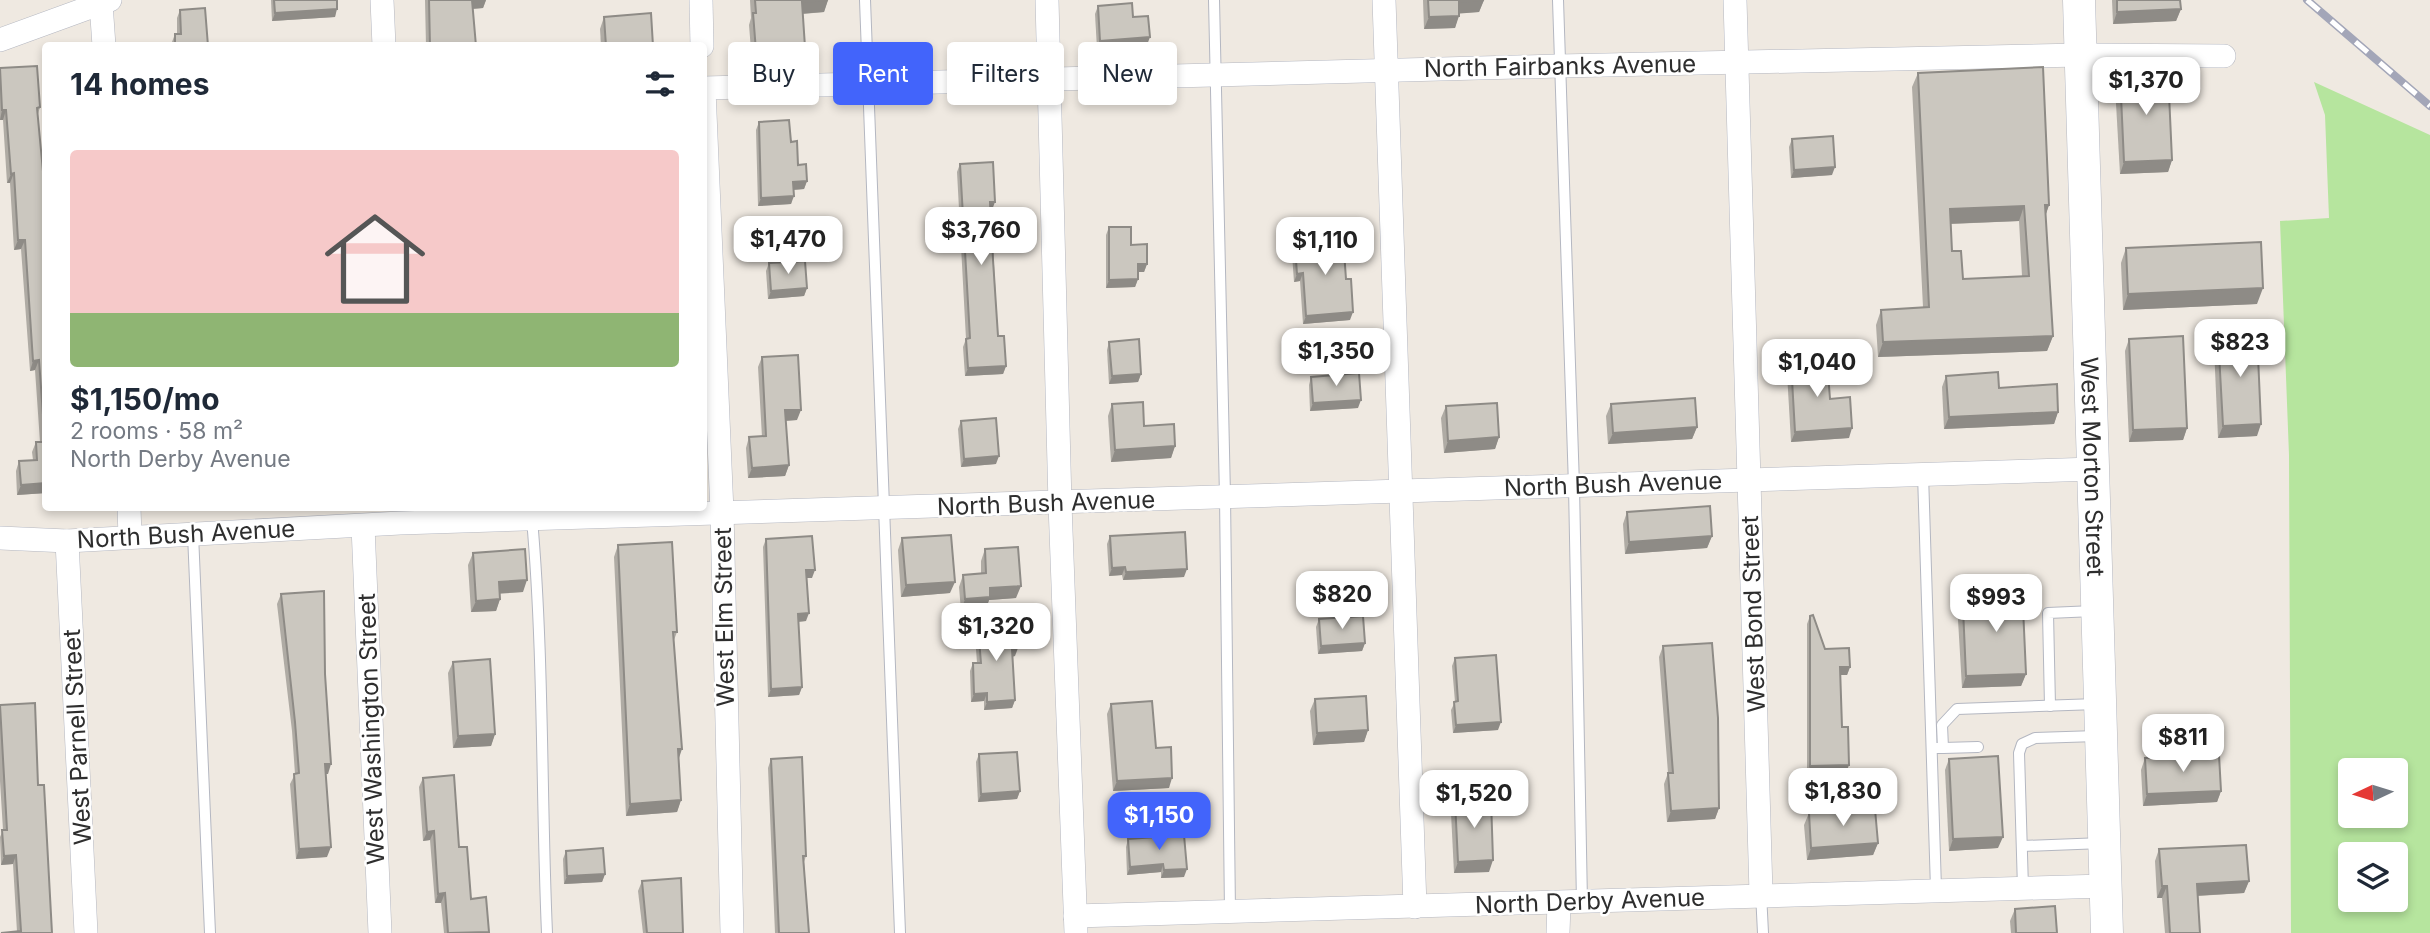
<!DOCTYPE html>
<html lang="en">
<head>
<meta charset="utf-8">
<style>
  :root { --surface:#fff; --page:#f2f2f3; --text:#1f2937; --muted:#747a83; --line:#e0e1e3; --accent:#4264fb }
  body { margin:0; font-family:Inter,sans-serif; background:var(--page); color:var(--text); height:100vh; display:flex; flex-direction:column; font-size:26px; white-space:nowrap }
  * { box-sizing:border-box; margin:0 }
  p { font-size:23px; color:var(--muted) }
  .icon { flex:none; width:38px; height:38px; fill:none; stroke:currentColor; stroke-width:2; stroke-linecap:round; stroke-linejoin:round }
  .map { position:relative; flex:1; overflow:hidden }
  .sheet { position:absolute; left:42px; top:42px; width:665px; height:469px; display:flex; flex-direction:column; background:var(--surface); border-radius:7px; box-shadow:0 4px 10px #0003 }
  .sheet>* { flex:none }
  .top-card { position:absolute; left:728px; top:42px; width:665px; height:63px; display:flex; gap:14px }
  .needle { width:46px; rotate:266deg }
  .controls { position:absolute; left:2338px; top:758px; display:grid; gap:14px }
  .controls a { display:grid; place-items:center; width:70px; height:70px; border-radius:7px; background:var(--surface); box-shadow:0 4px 10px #0003; font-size:35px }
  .price { position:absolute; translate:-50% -60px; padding:0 16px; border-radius:14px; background:#fff; color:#222; font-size:23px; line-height:46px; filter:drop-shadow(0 2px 4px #0008) }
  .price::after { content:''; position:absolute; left:50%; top:42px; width:21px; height:16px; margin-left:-10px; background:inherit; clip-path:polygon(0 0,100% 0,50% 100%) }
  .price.current { background:var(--accent); color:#fff }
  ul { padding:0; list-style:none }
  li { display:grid; align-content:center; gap:14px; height:371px; padding:0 28px }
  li+li { border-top:2px solid var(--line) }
  li span { display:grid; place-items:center; height:217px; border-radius:7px; color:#555 }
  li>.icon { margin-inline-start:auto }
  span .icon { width:126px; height:126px; fill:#fffc; stroke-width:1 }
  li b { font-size:30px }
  h2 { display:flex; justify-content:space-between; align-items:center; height:84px; padding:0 28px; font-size:30px }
  .tag { padding:0 24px; border-radius:7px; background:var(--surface); box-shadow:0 4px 10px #0003; font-size:24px; line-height:63px }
  .tag.current { background:var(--accent); color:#fff }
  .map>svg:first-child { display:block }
  .green { fill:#b6e59e; fill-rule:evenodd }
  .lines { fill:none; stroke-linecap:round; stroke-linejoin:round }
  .lane-casing { stroke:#b4b7c1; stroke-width:12 }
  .street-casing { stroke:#b4b7c1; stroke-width:24 }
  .secondary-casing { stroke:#b4b7c1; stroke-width:33 }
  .lane { stroke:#fff; stroke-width:10 }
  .street { stroke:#fff; stroke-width:23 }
  .secondary { stroke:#fff; stroke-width:32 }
  .rail-casing { stroke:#a3a6b8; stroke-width:8 }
  .rail { stroke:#fff; stroke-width:5; stroke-dasharray:16; stroke-linecap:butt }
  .wall { fill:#afaba4; fill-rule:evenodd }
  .shaded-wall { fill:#8e8b86 }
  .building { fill:#cbc7bf; stroke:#8e8b86; stroke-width:2; fill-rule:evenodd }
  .labels { text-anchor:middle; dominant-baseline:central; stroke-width:5; stroke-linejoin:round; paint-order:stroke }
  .street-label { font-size:24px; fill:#2e2e2e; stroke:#fff }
</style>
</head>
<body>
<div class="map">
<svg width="2430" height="933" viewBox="0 0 2430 933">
  <rect width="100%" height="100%" fill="#efe9e1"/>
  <path class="green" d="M2314,82L2430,135V933H2291L2289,455L2280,221L2329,218L2325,115ZM2350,770H2396V816H2350ZM2350,854H2396V900H2350Z"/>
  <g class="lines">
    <g class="lane-casing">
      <g id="lane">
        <polyline points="865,0 900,933"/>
        <polyline points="1214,0 1225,496 1230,912"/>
        <polyline points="1558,0 1574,486 1582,902"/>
        <polyline points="1923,474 1936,889"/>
        <path d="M532,519C544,656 541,795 547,933"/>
        <polyline points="193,534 210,933"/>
        <polyline points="2050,706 2048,613 2094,611"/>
        <polyline points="1932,748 1943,748 1942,725 1957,709 2097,704"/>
        <polyline points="1943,748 1978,747"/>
        <polyline points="2022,846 2103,843"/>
        <polyline points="2023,888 2019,753 2022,744 2035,738 2097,736"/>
        <polyline points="1761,893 1763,933"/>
      </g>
    </g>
    <g class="street-casing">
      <g id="street">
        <polyline points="382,0 384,46"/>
        <polyline points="701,0 702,46"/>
        <polyline points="1047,0 1060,504 1076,933"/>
        <polyline points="1384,0 1415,907"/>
        <polyline points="1735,0 1761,893"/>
        <polyline points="101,3 104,46"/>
        <polyline points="0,40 110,0"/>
        <polyline points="704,88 1559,66 2081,55 2224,56"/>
        <polyline points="704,90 722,512 732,933"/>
        <polyline points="129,508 130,536"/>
        <polyline points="363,526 380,933"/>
        <polyline points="0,538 67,541 400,523 2093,469"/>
        <polyline points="67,541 86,933"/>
        <path d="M1075,916C1419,907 1762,893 2105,886"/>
        <polyline points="1558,933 1559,904"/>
      </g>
    </g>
    <g class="secondary-casing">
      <g id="secondary">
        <path id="s1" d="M2079,0L2107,933"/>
      </g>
    </g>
    <use href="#lane" class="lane"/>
    <use href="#street" class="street"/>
    <use href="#secondary" class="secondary"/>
    <g class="rail-casing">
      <polyline id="rail" points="2307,0 2430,106"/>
    </g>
    <use href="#rail" class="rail"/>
  </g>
  <g class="wall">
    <polygon points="271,0 337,0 335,17 272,21"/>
    <polygon points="425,0 486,0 483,8 473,9 476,46 426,46"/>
    <polygon points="750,0 828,0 824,12 803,14 801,59 752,63 749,25 751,18"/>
    <polygon points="1423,0 1484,0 1479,12 1459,13 1455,28 1424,29"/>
    <polygon points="2112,0 2180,0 2181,9 2176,21 2113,24"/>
    <polygon points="1098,6 1133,17 1147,45 1097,49 1095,14"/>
    <polygon points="180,10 208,46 172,46 172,42 175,34 177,34 177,18"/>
    <polygon points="604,17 653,46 601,46 600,29"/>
    <polygon points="0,68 40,107 38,114 46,493 17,495 16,471 19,461 33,460 32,452 36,442 40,442 35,370 30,371 21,249 14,250 10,183 7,183 3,120 0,120"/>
    <path d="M1918,73L2049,205L2045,216L2053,336L2047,351L1878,357L1876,325L1881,310L1923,307L1912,87ZM2019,221L2022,276L1963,279L1952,251L1951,224Z"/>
    <polygon points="2120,74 2172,160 2168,172 2120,174 2115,86"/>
    <polygon points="759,122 791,142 798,165 807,181 804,189 794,190 791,204 758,206 756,130"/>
    <polygon points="1792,139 1832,175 1791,178 1789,147"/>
    <polygon points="960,164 992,210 991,210 998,336 1006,366 1003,374 965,376 963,347 966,339 957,172"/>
    <polygon points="1109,227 1131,245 1147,264 1144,272 1138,272 1138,279 1135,287 1106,288 1106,235"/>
    <polygon points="1312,239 1346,279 1350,320 1303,324 1300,281 1294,282 1292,254 1295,246 1310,245"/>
    <polygon points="2126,248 2257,304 2123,310 2121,263"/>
    <polygon points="769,263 807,288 804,296 768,299 766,271"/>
    <polygon points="2218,335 2257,436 2218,438 2214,347"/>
    <polygon points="2129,339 2187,428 2183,440 2129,442 2125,351"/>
    <polygon points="1109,342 1141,374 1138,382 1109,384 1107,350"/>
    <polygon points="762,357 797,420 786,421 789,465 785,476 748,478 746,448 749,437 762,437 758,367"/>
    <polygon points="1791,362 1830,399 1849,438 1791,442 1787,373"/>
    <polygon points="1946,376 1999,388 2058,412 2054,424 1944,429 1942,387"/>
    <polygon points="1311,377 1358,408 1310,411 1309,385"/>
    <polygon points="1112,404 1175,446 1171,458 1111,462 1108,416"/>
    <polygon points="1611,404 1697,427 1692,439 1608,444 1606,416"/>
    <polygon points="1446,406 1499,437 1495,449 1444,453 1441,418"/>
    <polygon points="961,421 996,464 961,467 958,429"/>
    <polygon points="1627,512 1712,536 1707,548 1625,554 1623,524"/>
    <polygon points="1110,536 1184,577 1123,580 1122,575 1109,576 1107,544"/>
    <polygon points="902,538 950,593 901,597 898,550"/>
    <polygon points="766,539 812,578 806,578 806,621 798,622 802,687 799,695 768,697 763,547"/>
    <polygon points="618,545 677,632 674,640 678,760 681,800 677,812 626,816 614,557"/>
    <polygon points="985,549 1016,598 989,600 986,609 961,611 959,587 963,575 981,574 981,561"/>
    <polygon points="473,553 523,592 500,593 500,599 496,611 471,612 468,565"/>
    <polygon points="1986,586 2026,674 2021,686 1962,688 1958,620 1963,608 1983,607 1982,598"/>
    <polygon points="281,594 325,674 328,774 326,774 327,857 296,859 290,784 295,774 292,731 277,604"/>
    <polygon points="1810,616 1825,649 1850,667 1847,675 1840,675 1842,727 1846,773 1807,774 1807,624"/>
    <polygon points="1319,619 1365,643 1362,651 1318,654 1316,627"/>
    <polygon points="978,627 1015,656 1012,657 1015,700 1012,708 984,710 984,701 971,702 970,671 973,663 977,663 975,635"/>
    <polygon points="1663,646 1719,808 1715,819 1667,822 1664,784 1668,773 1659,657"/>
    <polygon points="1455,658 1498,730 1453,733 1451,710 1455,702 1452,666"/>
    <polygon points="453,662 495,734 491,746 453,748 448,673"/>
    <polygon points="1315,699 1368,730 1364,742 1313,745 1310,711"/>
    <polygon points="1111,704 1156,748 1169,788 1113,791 1107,714"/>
    <polygon points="0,705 38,785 52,933 17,932 13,864 1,865 0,837 3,830 0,781"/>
    <polygon points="979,754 1020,791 1017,799 978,802 976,762"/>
    <polygon points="2145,758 2221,791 2217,802 2143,806 2141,770"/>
    <polygon points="771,759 806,856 804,862 809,933 775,933 768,768"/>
    <polygon points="1949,759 1998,848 1949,851 1945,770"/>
    <polygon points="423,778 459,847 471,899 488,933 444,933 441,903 435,903 430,840 423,841 419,787"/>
    <polygon points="1455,801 1489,872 1454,873 1451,813"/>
    <polygon points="1809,813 1878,843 1873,855 1807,860 1804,825"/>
    <polygon points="1128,839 1184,877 1161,878 1161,872 1127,875 1126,847"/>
    <polygon points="2159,849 2249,881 2244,893 2198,896 2200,933 2165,933 2162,898 2157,898 2155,861"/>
    <polygon points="566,851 605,874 602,882 564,884 563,859"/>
    <polygon points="642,881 683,933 643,933 638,891"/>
    <polygon points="2015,909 2057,933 2011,933 2010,921"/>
  </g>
  <g class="shaded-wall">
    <polygon points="472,0 486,0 483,8 469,9"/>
    <polygon points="828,0 824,12 798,14 802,2"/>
    <polygon points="1484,0 1479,12 1454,14 1459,2"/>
    <polygon points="337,9 335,17 272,21 275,13"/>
    <polygon points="2181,9 2176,21 2113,24 2117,12"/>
    <polygon points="1459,16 1455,28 1424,29 1429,17"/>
    <polygon points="1150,37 1147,45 1097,49 1100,41"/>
    <polygon points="805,47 801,59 752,63 756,51"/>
    <polygon points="2,110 6,110 3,120 0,120"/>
    <polygon points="2172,160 2168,172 2120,174 2124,162"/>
    <polygon points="1835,167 1832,175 1791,178 1794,170"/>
    <polygon points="14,173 10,183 7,183 11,174"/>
    <polygon points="807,181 804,189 790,190 793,182"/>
    <polygon points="794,196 791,204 758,206 761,198"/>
    <polygon points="990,202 995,202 992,210 987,210"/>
    <polygon points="2045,205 2049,205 2044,220"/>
    <polygon points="2024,206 2019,221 1944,224 1950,209"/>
    <polygon points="18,240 25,240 21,249 14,250"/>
    <polygon points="1138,264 1147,264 1144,272 1135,272"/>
    <polygon points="1303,273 1300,281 1294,282 1297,274"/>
    <polygon points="1138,279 1135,287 1106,288 1109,280"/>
    <polygon points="807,288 804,296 768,299 771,291"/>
    <polygon points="2263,288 2257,304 2123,310 2128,294"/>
    <polygon points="1353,312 1350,320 1303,324 1306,316"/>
    <polygon points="2053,336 2047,351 1878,357 1883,342"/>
    <polygon points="39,360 35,370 30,371 33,361"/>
    <polygon points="1006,366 1003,374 965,376 968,368"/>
    <polygon points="1141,374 1138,382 1109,384 1112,376"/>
    <polygon points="1361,400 1358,408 1310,411 1313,403"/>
    <polygon points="785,410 801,410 797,420 781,421"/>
    <polygon points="2058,412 2054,424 1944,429 1949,417"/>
    <polygon points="2261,424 2257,436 2218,438 2223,426"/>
    <polygon points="1697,427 1692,439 1608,444 1613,433"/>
    <polygon points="1852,428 1849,438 1791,442 1795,432"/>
    <polygon points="2187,428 2183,440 2129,442 2133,430"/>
    <polygon points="1499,437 1495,449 1444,453 1448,441"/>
    <polygon points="1175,446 1171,458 1111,462 1115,450"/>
    <polygon points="999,456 996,464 961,467 964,459"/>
    <polygon points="789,465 785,476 748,478 752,468"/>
    <polygon points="46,483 46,493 17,495 21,485"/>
    <polygon points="1712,536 1707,548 1625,554 1629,542"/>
    <polygon points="1125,567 1122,575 1109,576 1112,568"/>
    <polygon points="1187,569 1184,577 1123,580 1126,572"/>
    <polygon points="806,570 815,570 812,578 803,578"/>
    <polygon points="527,580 523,592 495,594 499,582"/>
    <polygon points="955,582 950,593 901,597 906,585"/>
    <polygon points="1021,586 1016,598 989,600 986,609 961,611 965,599 990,588"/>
    <polygon points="500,599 496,611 471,612 476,601"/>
    <polygon points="809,613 806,621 795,622 798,614"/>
    <polygon points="1365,643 1362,651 1318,654 1321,646"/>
    <polygon points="1018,648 1015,656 1009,657 1012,649"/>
    <polygon points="1840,667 1850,667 1847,675 1837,675"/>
    <polygon points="2026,674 2021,686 1962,688 1966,676"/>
    <polygon points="802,687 799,695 768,697 771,689"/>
    <polygon points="987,693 984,701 971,702 974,694"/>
    <polygon points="1015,700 1012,708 984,710 987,702"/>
    <polygon points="1501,722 1498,730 1453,733 1456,725"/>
    <polygon points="1368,730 1364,742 1313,745 1317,733"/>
    <polygon points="495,734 491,746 453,748 458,736"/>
    <polygon points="678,749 682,749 678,761"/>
    <polygon points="325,764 331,764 328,774 321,774"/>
    <polygon points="1849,765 1846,773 1807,774 1810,766"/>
    <polygon points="1172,778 1169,788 1113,791 1117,781"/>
    <polygon points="1020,791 1017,799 978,802 981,794"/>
    <polygon points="2221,791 2217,802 2143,806 2147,794"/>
    <polygon points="681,800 677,812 626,816 630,804"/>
    <polygon points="1719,808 1715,819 1667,822 1671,811"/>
    <polygon points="434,831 430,840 423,841 427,832"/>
    <polygon points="2003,837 1998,848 1949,851 1953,839"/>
    <polygon points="1878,843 1873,855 1807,860 1811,848"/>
    <polygon points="331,847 327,857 296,859 299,849"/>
    <polygon points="16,855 13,864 1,865 4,856"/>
    <polygon points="1493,860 1489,872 1454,873 1458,862"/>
    <polygon points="1163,864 1161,872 1127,875 1130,867"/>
    <polygon points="1187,869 1184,877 1161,878 1164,870"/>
    <polygon points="605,874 602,882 564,884 567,876"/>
    <polygon points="2249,881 2244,893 2192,896 2197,884"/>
    <polygon points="2162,886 2167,886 2162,898 2157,898"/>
    <polygon points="445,893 441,903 435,903 438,894"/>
  </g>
  <g class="building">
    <polygon points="274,0 337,0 337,9 275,13"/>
    <polygon points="429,0 472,0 476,46 430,46"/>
    <polygon points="755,0 828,0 802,2 805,47 756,51 753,13 756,13"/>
    <polygon points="1428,0 1484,0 1459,2 1459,16 1429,17"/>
    <polygon points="2117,0 2180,0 2181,9 2117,12"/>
    <polygon points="1132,3 1133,17 1148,16 1150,37 1100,41 1098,6"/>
    <polygon points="205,8 208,46 175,46 175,34 181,34 180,10"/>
    <polygon points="651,13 653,46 606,46 604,17"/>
    <polygon points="37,66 40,107 37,108 46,203 46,483 21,485 19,461 37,460 36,442 45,442 39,360 33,361 25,240 18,240 14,173 11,174 6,110 2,110 0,68"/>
    <path d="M2043,67L2049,205H2045L2053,336L1883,342L1881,310L1929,307L1918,73ZM2024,206L2029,276L1963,279L1961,251H1952L1950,209Z"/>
    <polygon points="2168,72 2172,160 2124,162 2120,74"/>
    <polygon points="789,120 791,142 797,141 798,165 806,164 807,181 793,182 794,196 761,198 759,122"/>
    <polygon points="1833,136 1835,167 1794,170 1792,139"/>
    <polygon points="993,162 995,202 990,202 993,260 998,336 1004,336 1006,366 968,368 966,339 970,338 960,164"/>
    <polygon points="1109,227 1131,227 1131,245 1147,244 1147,264 1138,264 1138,279 1109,280"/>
    <polygon points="1343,237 1346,279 1351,279 1353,312 1306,316 1303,273 1297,274 1295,246 1313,245 1312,239"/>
    <polygon points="2261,242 2263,288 2128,294 2126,248"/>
    <polygon points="805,261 807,288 771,291 769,263"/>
    <polygon points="2257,333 2261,424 2223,426 2218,335"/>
    <polygon points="2183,336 2187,428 2133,430 2129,339"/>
    <polygon points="1139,339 1141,374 1112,376 1109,342"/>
    <polygon points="798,355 801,410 785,410 789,465 752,468 749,437 766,436 762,357"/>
    <polygon points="1827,360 1830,399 1850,397 1852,428 1795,432 1791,362"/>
    <polygon points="1998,372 1999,388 2057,384 2058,412 1949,417 1946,376"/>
    <polygon points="1359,373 1361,400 1313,403 1311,377"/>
    <polygon points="1695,398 1697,427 1613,433 1611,404"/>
    <polygon points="1143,402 1144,426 1174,424 1175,446 1115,450 1112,404"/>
    <polygon points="1497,403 1499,437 1448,441 1446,406"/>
    <polygon points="996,418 999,456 964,459 961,421"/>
    <polygon points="1710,506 1712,536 1629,542 1627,512"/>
    <polygon points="1185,532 1187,569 1126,572 1125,567 1112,568 1110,536"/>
    <polygon points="951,535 955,582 906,585 902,538"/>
    <polygon points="812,536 815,570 806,570 809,613 798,614 802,687 771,689 766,539"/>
    <polygon points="672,542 677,632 673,632 682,749 678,749 681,800 630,804 618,545"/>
    <polygon points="1018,547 1021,586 990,588 990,597 965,599 963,575 986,573 985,549"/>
    <polygon points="525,549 527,580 499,582 500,599 476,601 473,553"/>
    <polygon points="2022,585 2026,674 1966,676 1963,608 1987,606 1986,586"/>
    <polygon points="324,591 325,674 331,764 325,764 331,847 299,849 294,774 299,773 295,722 281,594"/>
    <polygon points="1813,615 1825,649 1849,648 1850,667 1840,667 1842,727 1848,727 1849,765 1810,766 1810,616"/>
    <polygon points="1363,616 1365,643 1321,646 1319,619"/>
    <polygon points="1016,624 1018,648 1012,649 1015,700 987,702 987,693 974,694 973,663 981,663 978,627"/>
    <polygon points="1712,643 1718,718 1719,808 1671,811 1668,773 1673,773 1663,646"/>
    <polygon points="1496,655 1501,722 1456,725 1454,702 1458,701 1455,658"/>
    <polygon points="490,659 495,734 458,736 453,662"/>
    <polygon points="1366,696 1368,730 1317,733 1315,699"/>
    <polygon points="1152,701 1156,748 1171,747 1172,778 1117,781 1111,704"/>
    <polygon points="35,703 38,785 44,785 52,933 1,933 21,931 16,855 4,856 2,830 7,830 0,705"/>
    <polygon points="1017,752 1020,791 981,794 979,754"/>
    <polygon points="2219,755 2221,791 2147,794 2145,758"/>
    <polygon points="1998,756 2003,837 1953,839 1949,759"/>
    <polygon points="802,757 806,856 803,856 809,933 779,933 771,759"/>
    <polygon points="454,775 459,847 467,847 471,899 486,897 489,932 448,933 445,893 438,894 434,831 427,832 423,778"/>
    <polygon points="1491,799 1493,860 1458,862 1455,801"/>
    <polygon points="1875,809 1878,843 1811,848 1809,813"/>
    <polygon points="1184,835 1187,869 1164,870 1163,864 1130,867 1128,839"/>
    <polygon points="2246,845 2249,881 2197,884 2200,933 2170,933 2167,886 2162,886 2159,849"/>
    <polygon points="603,848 605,874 567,876 566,851"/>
    <polygon points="681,878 683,933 647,933 642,881"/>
    <polygon points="2055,906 2057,933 2016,933 2015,909"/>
  </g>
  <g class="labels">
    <g class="street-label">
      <text transform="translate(1560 66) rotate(-1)">North Fairbanks Avenue</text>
      <text stroke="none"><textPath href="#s1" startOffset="467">West Morton Street</textPath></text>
      <text transform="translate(1613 484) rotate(-2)">North Bush Avenue</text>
      <text transform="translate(1046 503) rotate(-2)">North Bush Avenue</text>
      <text transform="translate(186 534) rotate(-3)">North Bush Avenue</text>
      <text transform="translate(1753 614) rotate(-92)">West Bond Street</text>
      <text transform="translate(724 617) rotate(-91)">West Elm Street</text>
      <text transform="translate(371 729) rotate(-92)">West Washington Street</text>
      <text transform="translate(77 737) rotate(-93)">West Parnell Street</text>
      <text transform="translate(1590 901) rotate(-2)">North Derby Avenue</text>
    </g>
  </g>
</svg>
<div class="controls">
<a><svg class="needle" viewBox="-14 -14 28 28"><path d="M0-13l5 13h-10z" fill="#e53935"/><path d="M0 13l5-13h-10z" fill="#747a83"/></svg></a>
<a><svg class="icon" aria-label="layers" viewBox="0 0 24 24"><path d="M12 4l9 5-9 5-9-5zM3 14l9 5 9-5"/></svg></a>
</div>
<b class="price" style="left:2146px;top:117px">$1,370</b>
<b class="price" style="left:981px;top:267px">$3,760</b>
<b class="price" style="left:788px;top:276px">$1,470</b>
<b class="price" style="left:1325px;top:277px">$1,110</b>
<b class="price" style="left:2240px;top:379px">$823</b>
<b class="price" style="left:1336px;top:388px">$1,350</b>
<b class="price" style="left:1817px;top:399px">$1,040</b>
<b class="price" style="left:1342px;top:631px">$820</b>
<b class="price" style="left:1996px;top:634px">$993</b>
<b class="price" style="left:996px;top:663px">$1,320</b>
<b class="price" style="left:2183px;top:774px">$811</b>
<b class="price" style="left:1843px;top:828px">$1,830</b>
<b class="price" style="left:1474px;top:830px">$1,520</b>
<b class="price current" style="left:1159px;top:852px">$1,150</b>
<div class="top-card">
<a class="tag">Buy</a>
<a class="tag current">Rent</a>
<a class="tag">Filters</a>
<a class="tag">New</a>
</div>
<section class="sheet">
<h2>14 homes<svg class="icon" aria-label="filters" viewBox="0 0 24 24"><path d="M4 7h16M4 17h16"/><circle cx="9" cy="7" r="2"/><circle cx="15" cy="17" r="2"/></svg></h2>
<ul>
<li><span style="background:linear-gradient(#f6c9c9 75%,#8fb573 0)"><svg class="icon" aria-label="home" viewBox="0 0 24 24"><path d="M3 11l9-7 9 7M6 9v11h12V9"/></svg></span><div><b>$1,150/mo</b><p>2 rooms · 58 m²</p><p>North Derby Avenue</p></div></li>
</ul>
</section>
</div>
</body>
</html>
